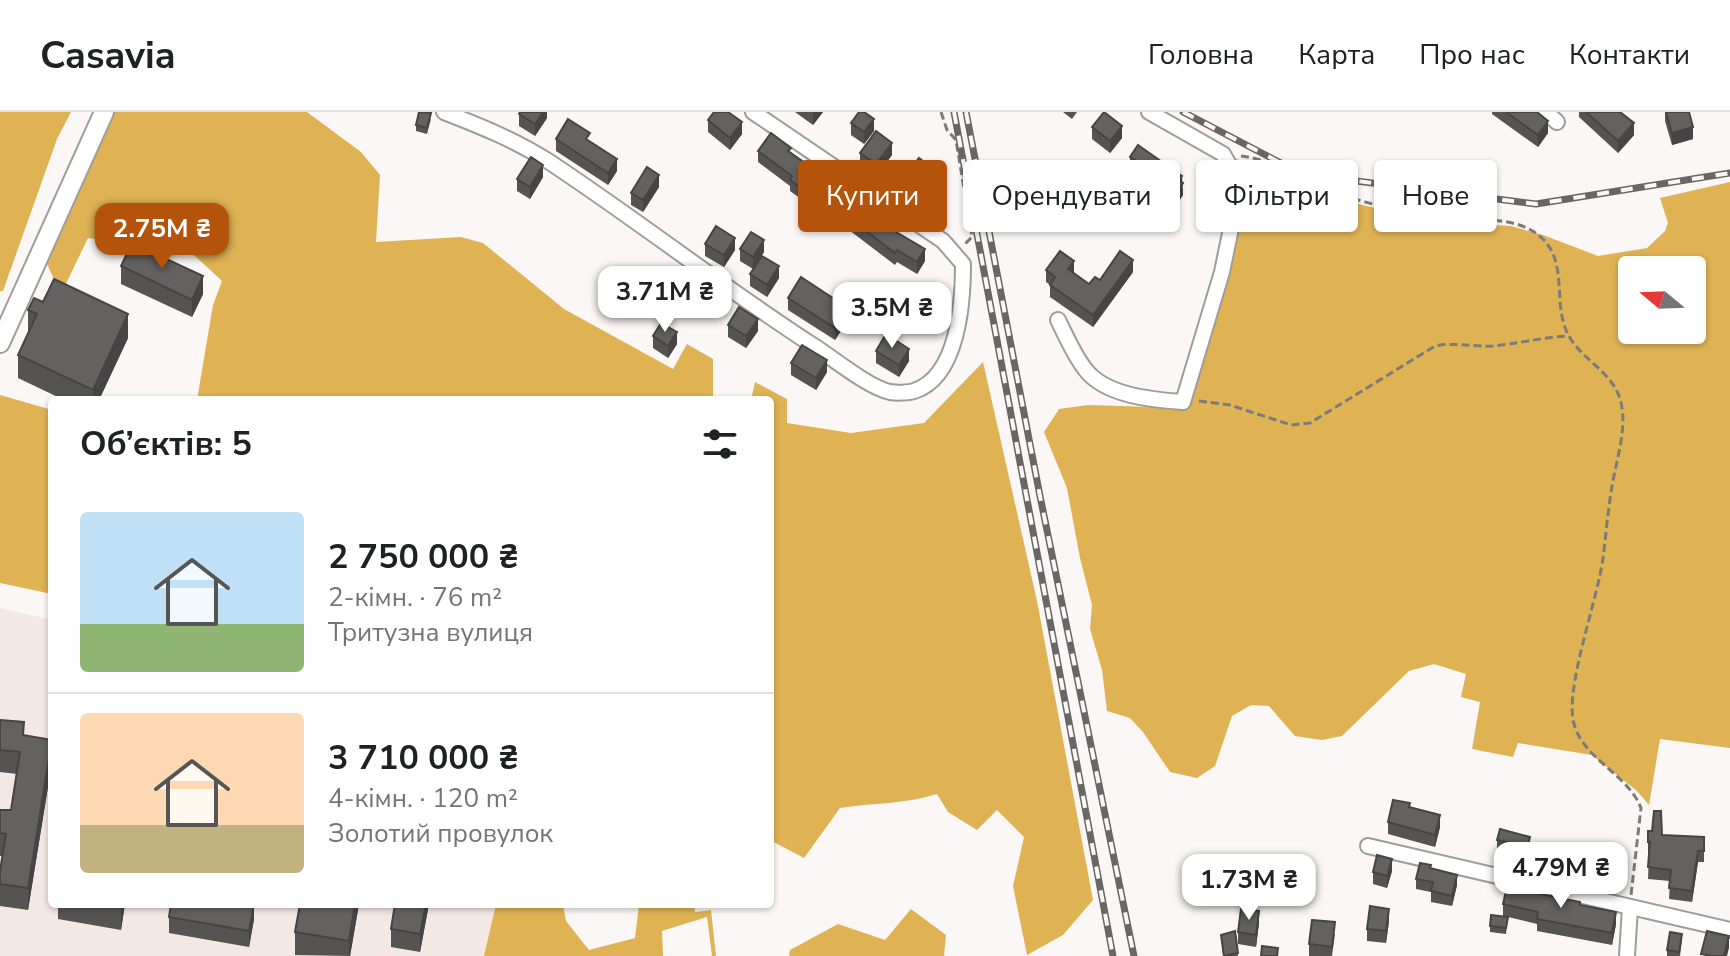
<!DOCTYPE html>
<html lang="uk">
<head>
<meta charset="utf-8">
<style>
  :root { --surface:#fff; --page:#f2f2f2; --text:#202124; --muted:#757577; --line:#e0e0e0; --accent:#b45309 }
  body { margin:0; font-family:"Nunito Sans",sans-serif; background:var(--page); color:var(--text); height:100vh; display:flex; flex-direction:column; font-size:30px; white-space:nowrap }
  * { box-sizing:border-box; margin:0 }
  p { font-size:26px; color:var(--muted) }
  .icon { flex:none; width:44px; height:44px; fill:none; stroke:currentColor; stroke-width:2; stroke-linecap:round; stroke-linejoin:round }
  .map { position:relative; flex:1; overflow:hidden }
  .drawer { position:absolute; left:48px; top:284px; width:726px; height:512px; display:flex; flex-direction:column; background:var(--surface); border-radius:8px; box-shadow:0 2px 6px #0004 }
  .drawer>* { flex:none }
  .top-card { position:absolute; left:798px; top:48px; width:760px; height:72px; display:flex; gap:16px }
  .needle { width:52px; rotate:289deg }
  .controls { position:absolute; left:1618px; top:144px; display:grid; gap:16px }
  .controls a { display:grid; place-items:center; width:88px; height:88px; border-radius:8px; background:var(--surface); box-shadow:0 2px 6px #0004; font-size:40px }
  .price { position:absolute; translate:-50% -68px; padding:0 18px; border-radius:16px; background:#fff; color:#222; font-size:26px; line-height:52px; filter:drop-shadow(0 2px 4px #0008) }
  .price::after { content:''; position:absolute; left:50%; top:48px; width:24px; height:18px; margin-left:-12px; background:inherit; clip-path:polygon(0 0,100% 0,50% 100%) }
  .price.active { background:var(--accent); color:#fff }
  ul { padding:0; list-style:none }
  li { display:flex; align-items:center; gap:24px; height:200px; padding:0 32px }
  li+li { border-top:2px solid var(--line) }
  li span { display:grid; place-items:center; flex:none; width:224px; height:160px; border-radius:8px; color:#555 }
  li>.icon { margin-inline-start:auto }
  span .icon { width:96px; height:96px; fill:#fffc; stroke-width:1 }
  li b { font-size:34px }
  h2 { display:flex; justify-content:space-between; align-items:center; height:96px; padding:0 32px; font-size:34px }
  .tag { padding:0 28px; border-radius:8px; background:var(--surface); box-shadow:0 2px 6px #0004; font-size:28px; line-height:72px }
  .tag.active { background:var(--accent); color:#fff }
  header { display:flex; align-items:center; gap:48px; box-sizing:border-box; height:112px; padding:0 40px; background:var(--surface); border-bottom:2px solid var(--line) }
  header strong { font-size:38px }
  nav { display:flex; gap:44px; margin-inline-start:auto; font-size:28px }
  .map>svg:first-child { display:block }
  .built { fill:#f3e8e4 }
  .forest { fill:#dfb354; fill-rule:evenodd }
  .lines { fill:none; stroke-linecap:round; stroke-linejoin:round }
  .minor-casing { stroke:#9f9c9b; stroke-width:18 }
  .tertiary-casing { stroke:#9f9c9b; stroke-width:22 }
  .path { stroke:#7d7a7a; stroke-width:3; stroke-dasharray:8 4; stroke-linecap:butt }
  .minor { stroke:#fff; stroke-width:14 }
  .tertiary { stroke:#fff; stroke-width:18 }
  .rail-casing { stroke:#696666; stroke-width:7 }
  .rail { stroke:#fbf7f6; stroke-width:4; stroke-dasharray:12; stroke-linecap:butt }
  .wall { fill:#565353 }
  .shaded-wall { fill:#464444 }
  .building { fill:#646161; stroke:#464444; stroke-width:2 }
</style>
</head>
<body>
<header>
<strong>Casavia</strong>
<nav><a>Головна</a><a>Карта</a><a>Про нас</a><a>Контакти</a></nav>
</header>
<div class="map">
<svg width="1730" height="844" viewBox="0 0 1730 844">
  <rect width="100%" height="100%" fill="#fbf7f6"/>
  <polygon class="built" points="0,496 52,508 52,792 496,792 484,844 0,844"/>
  <g class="forest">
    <polygon points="0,0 71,0 57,27 3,179 0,179"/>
    <polygon points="114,0 307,0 361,40 380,63 376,130 461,125 483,131 564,197 673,257 687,232 713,247 713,288 197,288 213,193 222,169 153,105 127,132 88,126 61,182 45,148"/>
    <path d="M1231,46L1270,55L1354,91L1430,109L1511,114L1543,123L1598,144L1647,136L1665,119L1668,111L1660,86L1730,70V636L1660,627L1649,693L1637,679L1592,643L1518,631L1513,645L1472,637L1480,590L1461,585L1466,562L1434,552L1409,559L1342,624L1322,628L1295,624L1269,594L1251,593L1232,604L1215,654L1197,666L1170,660L1143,620L1130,606L1107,599L1102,558L1090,517L1092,493L1080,446L1067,376L1044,320L1059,297L1088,293L1185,296L1241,83ZM1632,158H1692V218H1632Z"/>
    <path d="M983,250L1037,489L1093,788L1063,823L1027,843L1013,774L1024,725L997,698L977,718L948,700L937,682C906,692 872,691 840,696L804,746L770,728V288H751L755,270L787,287V311L851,321L924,311Z"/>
    <polygon points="0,283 52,298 52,482 0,471"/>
    <polygon points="496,792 563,792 566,809 589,838 635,826 639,792 694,792 695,800 711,798 716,844 712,844 707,805 662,819 663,844 484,844"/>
    <polygon points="911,797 946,823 944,844 789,844 790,838 838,812 885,828"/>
  </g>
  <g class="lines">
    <g class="minor-casing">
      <g id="minor">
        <path d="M444,0C480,14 515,28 548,49C639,109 725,177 817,236C835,248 870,276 890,280C896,281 908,281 914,279C958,265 963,191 963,152L943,129L753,0"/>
        <polyline points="1546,0 1557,10"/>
        <path d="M1058,208C1066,224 1074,243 1085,257C1105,284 1153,288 1183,290L1222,160L1238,82V69L1223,42L1149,0"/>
        <polyline points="1368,734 1730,818"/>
        <polyline points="1627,844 1630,795"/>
      </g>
    </g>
    <g class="tertiary-casing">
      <polyline id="tertiary" points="0,231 104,0"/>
    </g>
    <g class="path">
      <polyline points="941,0 947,18 956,28 972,125 963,134"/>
      <path d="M1241,44C1277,48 1310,71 1343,83C1356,88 1370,91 1383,95C1399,100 1415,104 1431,106C1461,110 1499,103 1527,116C1575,139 1549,190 1569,224C1583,250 1618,262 1622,296C1626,320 1616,350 1612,374C1608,398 1606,422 1603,446C1598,487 1564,577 1574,612C1584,648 1628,662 1641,696L1631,783"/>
      <path d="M1199,289L1230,293L1291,313L1310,311L1435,234C1454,230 1472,235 1492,234C1518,232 1542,225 1569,224"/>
    </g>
    <use href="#minor" class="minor"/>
    <use href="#tertiary" class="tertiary"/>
    <g class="rail-casing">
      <g id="rail">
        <polyline points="954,0 1113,844"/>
        <polyline points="966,0 1040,384 1134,844"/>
        <polyline points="1183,0 1302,62 1536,92 1730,61"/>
      </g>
    </g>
    <use href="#rail" class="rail"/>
  </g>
  <g class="wall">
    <polygon points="547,0 547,6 535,24 519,14 519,2"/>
    <polygon points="795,0 823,0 813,13"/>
    <polygon points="1063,0 1077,0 1072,7"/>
    <polygon points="1492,0 1537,0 1548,21 1538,35 1492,2"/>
    <polygon points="1579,0 1620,0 1634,23 1618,41 1579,5"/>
    <polygon points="1665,0 1689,0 1693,27 1672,33 1665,9"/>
    <polygon points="431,7 427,22 416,19 416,13"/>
    <polygon points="708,8 742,22 730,38 708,20"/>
    <polygon points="851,11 874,19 864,32 851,23"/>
    <polygon points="1092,15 1122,26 1110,41 1092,27"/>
    <polygon points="556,27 617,59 608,73 556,39"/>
    <polygon points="758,39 791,40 855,96 890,116 925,149 917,162 897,150 895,153 849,118 849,106 818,85 811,94 790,79 790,74 758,50"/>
    <polygon points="860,41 892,43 876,64 860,53"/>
    <polygon points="1130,45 1182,70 1183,83 1175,95 1156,82 1156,74 1130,57"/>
    <polygon points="543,65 530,87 517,79 517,67"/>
    <polygon points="905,65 937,72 923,90 905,77"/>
    <polygon points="659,75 643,100 631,93 631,81"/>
    <polygon points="705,132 735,138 724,155 705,144"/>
    <polygon points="740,137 764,140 753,157 740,149"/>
    <polygon points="121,154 203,182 192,205 121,172"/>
    <polygon points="1046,158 1074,161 1089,172 1100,168 1133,160 1093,215 1050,185 1050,173 1046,170"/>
    <polygon points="750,162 779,166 767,185 750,174"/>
    <polygon points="788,186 848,208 835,228 788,198"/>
    <polygon points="43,190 128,226 99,288 64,288 18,266 18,243 28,221 28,198"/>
    <polygon points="728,213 758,219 746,236 728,225"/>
    <polygon points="653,224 677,232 668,246 653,236"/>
    <polygon points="876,239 909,249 899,265 876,251"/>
    <polygon points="791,251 827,260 816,278 791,263"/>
    <polygon points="0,608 24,623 52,650 28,798 0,794 0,759 2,744 0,744 0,698 11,698 17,662 0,660"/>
    <polygon points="1388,710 1440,715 1435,735 1388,722"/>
    <polygon points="1648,719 1662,723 1704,725 1704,750 1698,750 1692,790 1669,787 1670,769 1648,767 1649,741 1648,741"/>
    <polygon points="1497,728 1530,735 1525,755 1509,751 1509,741 1497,738"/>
    <polygon points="1572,747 1567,767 1550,763 1550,751"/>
    <polygon points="1431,756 1457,773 1452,794 1431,790 1431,780 1416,777 1416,767"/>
    <polygon points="1624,758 1620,778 1599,774 1599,762"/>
    <polygon points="1392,759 1387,776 1373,772 1373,760"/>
    <polygon points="58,792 125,792 121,818 58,807"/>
    <polygon points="359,792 350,844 295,843 295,820"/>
    <polygon points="429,792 420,840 391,835 391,817"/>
    <polygon points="1503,792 1580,793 1616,812 1612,833 1537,819 1537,812 1508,805 1506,822 1490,820 1490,814 1503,804"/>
    <polygon points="169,805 254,807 249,835 169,821"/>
    <polygon points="1389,809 1386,831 1367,829 1367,817"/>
    <polygon points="1259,811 1256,835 1238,832 1238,820"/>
    <polygon points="1235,819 1238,844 1223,844 1221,823"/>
    <polygon points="1335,822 1332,844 1309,844 1309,832"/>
    <polygon points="1682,828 1680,844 1667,844 1667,838"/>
  </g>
  <g class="shaded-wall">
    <polygon points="543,0 547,0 547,6 535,24 535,12"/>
    <polygon points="814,0 823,0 813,13 813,1"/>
    <polygon points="874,7 874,19 864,32 864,20"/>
    <polygon points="1548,9 1548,21 1538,35 1538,23"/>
    <polygon points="742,10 742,22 730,38 730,26"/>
    <polygon points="1634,11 1634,23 1618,41 1618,29"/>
    <polygon points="1122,14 1122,26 1110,41 1110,29"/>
    <polygon points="1693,15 1693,27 1672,33 1672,21"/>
    <polygon points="892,31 892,43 876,64 876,52"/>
    <polygon points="617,47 617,59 608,73 608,61"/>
    <polygon points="543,53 543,65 530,87 530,75"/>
    <polygon points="937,60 937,72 923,90 923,78"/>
    <polygon points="659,63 659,75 643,100 643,88"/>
    <polygon points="1182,64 1183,83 1175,95 1175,83 1179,69"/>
    <polygon points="818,74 818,85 811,94 811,83"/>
    <polygon points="855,86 855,97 849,106 849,95"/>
    <polygon points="735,126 735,138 724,155 724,143"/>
    <polygon points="764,128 764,140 753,157 753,145"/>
    <polygon points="925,137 925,149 917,162 917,150"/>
    <polygon points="1133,148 1133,160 1093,215 1093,203"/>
    <polygon points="1074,149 1074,161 1068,157"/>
    <polygon points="779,154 779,166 767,185 767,173"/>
    <polygon points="203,164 203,182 192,205 192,188"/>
    <polygon points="848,196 848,208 835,228 835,216"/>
    <polygon points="128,202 128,226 99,288 93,288 93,278"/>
    <polygon points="758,207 758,219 746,236 746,224"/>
    <polygon points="677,220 677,232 668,246 668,234"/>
    <polygon points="909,237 909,249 899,265 899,253"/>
    <polygon points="827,248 827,260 816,278 816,266"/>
    <polygon points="52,628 52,650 28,798 28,776"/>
    <polygon points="1440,703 1440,715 1435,735 1435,723"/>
    <polygon points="1530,725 1530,735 1525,755 1525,745"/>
    <polygon points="1572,735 1572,747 1567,767 1567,755"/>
    <polygon points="1698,739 1698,750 1692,790 1692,779"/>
    <polygon points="1624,746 1624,758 1620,778 1620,766"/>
    <polygon points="1392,747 1392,759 1387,776 1387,764"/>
    <polygon points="1457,763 1457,773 1452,794 1452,784"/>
    <polygon points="121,792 125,792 121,818"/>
    <polygon points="254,792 254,807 249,835 249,819"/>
    <polygon points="355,792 359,792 350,844 349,844 349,829"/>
    <polygon points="426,792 429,792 420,840 420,822"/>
    <polygon points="1389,797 1389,809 1386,831 1386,819"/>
    <polygon points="1259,799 1259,811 1256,835 1256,823"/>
    <polygon points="1616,800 1616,812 1612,833 1612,821"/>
    <polygon points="1729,824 1729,836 1727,844 1724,844"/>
  </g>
  <g class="building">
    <polygon points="419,0 431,1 427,16 416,13"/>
    <polygon points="520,0 543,0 535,12 519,2"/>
    <polygon points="714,0 728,0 742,10 730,26 708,8"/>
    <polygon points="859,0 864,0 874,7 864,20 851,11"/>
    <polygon points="1104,0 1122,14 1110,29 1092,15"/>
    <polygon points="1506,0 1537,0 1548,9 1538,23"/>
    <polygon points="1586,0 1620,0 1634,11 1618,29"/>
    <polygon points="1666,0 1689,0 1693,15 1672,21"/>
    <polygon points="568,7 590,21 586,27 617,47 608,61 556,27"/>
    <polygon points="876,19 892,31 876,52 860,41"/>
    <polygon points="771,21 791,36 788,39 855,86 849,95 818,74 811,83 790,68 792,64 758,39"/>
    <polygon points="1138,33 1182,64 1179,69 1183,71 1175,83 1156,70 1160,64 1130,45"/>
    <polygon points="531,45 543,53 530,75 517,67"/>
    <polygon points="919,46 937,60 923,78 905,65"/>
    <polygon points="647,55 659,63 643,88 631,81"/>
    <polygon points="858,92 874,103 876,100 890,109 886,114 925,137 917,150 897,138 895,141 849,106"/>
    <polygon points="716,114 735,126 724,143 705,132"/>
    <polygon points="751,120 764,128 753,145 740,137"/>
    <polygon points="132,131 203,164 192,188 121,154"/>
    <polygon points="1060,139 1074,149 1068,157 1089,172 1095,165 1100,168 1120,139 1133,148 1093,203 1050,173 1055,165 1046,158"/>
    <polygon points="762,144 779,154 767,173 750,162"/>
    <polygon points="801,165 848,196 835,216 788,186"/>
    <polygon points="54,167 128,202 93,278 18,243 37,202 28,198 34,186 43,190"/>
    <polygon points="739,195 758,207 746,224 728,213"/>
    <polygon points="661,211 677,220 668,234 653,224"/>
    <polygon points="886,222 909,237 899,253 876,239"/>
    <polygon points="802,233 827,248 816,266 791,251"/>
    <polygon points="0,608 24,610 23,623 52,628 28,776 0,772 0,759 6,722 0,721 0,698 11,698 20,640 0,638"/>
    <polygon points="1393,688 1410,691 1409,695 1440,703 1435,723 1388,710"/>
    <polygon points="1654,699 1661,699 1662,723 1704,725 1704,739 1698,739 1692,779 1669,776 1671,758 1648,755 1650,730 1648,730 1648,719 1652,719"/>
    <polygon points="1500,717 1530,725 1525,745 1509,741 1512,731 1497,728"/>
    <polygon points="1555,731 1572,735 1567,755 1550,751"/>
    <polygon points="1602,742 1624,746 1620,766 1599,762"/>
    <polygon points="1377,743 1392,747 1387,764 1373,760"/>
    <polygon points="1420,751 1431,753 1430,756 1457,763 1452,784 1431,779 1433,770 1416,767"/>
    <polygon points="1507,775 1580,790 1580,793 1616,800 1612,821 1537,807 1538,800 1503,792"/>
    <polygon points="105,792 121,792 121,795"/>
    <polygon points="171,792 254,792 249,819 169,805"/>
    <polygon points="300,792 355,792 349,829 295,820"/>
    <polygon points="395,792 426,792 420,822 391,817"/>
    <polygon points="1370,794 1389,797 1386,819 1367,817"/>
    <polygon points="1241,797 1259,799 1256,823 1238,820"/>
    <polygon points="1491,803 1508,805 1506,816 1490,814"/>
    <polygon points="1312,808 1335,810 1332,835 1309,832"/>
    <polygon points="1235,819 1238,841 1224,844 1221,823"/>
    <polygon points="1707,819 1729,824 1724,844 1711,844 1701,842"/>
    <polygon points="1670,820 1682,822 1679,840 1667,838"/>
    <polygon points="1262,834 1278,836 1277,844 1261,844"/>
  </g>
</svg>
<div class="controls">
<a><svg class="needle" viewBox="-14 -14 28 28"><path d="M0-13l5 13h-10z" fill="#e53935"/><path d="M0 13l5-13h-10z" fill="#757577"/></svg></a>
</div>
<b class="price active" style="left:162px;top:159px">2.75M ₴</b>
<b class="price" style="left:665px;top:222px">3.71M ₴</b>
<b class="price" style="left:892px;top:238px">3.5M ₴</b>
<b class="price" style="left:1561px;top:798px">4.79M ₴</b>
<b class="price" style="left:1249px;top:810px">1.73M ₴</b>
<div class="top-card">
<a class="tag active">Купити</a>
<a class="tag">Орендувати</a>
<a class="tag">Фільтри</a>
<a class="tag">Нове</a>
</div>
<section class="drawer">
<h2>Об’єктів: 5<svg class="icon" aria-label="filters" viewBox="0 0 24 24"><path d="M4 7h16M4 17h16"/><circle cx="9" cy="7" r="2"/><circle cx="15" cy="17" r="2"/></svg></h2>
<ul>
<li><span style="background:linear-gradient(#bfe0f5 70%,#8fb573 0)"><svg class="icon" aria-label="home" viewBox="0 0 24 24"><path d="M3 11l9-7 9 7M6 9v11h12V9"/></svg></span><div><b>2 750 000 ₴</b><p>2-кімн. · 76 m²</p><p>Тритузна вулиця</p></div></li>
<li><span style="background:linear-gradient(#ffd9b3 70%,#c2b280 0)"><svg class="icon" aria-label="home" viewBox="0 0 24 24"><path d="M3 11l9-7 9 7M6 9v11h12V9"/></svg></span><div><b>3 710 000 ₴</b><p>4-кімн. · 120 m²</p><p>Золотий провулок</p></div></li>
</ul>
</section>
</div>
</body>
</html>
